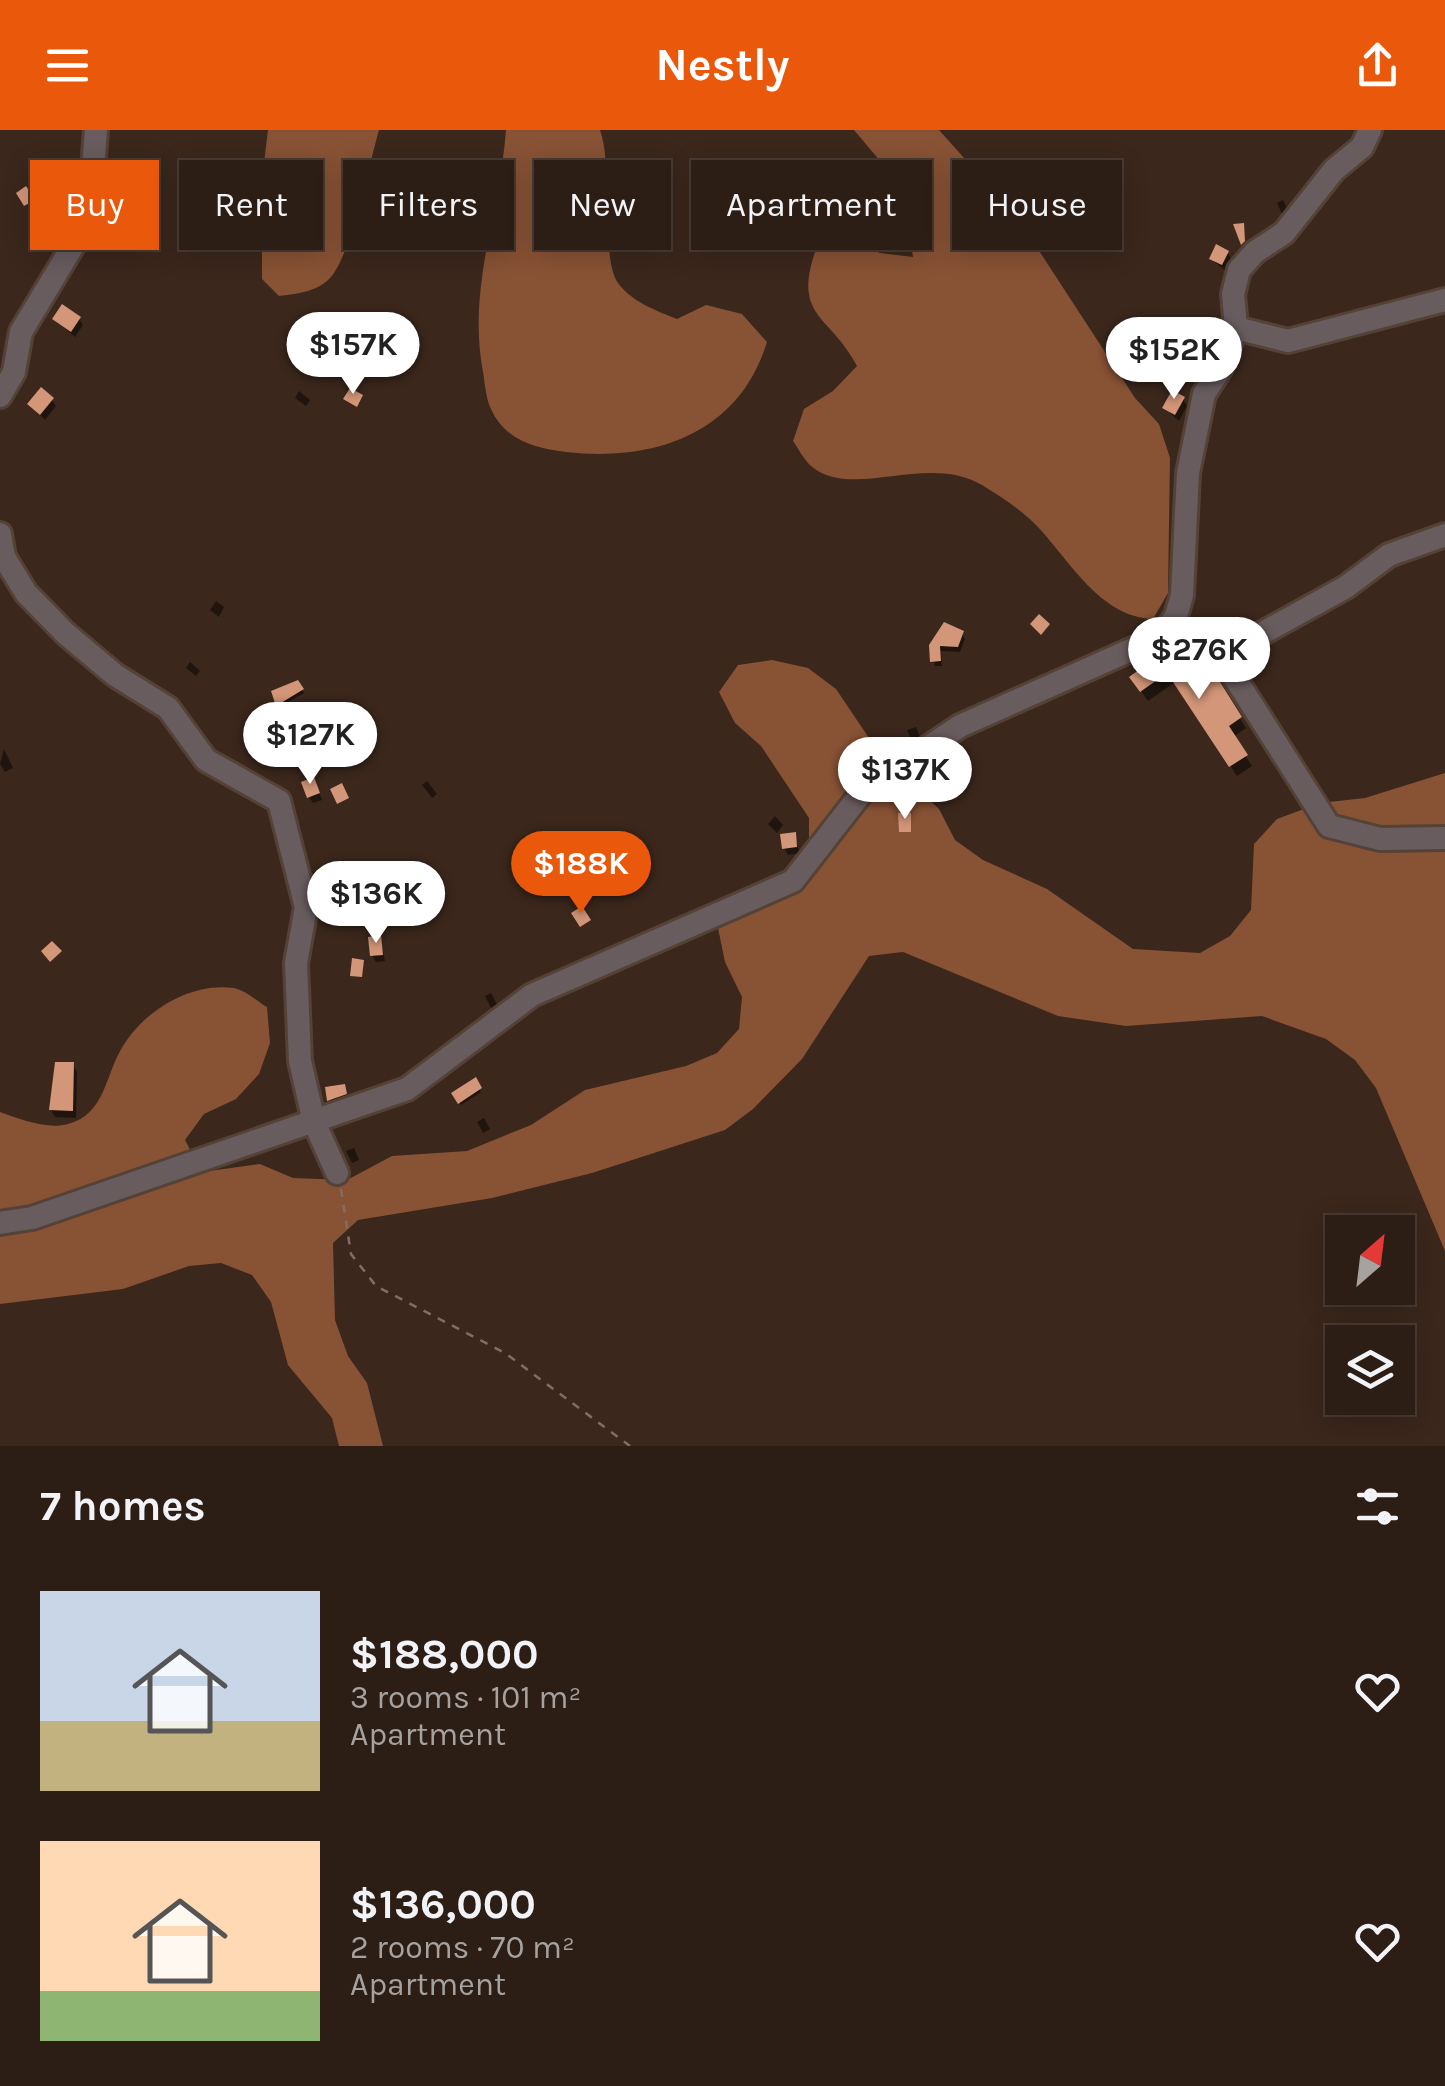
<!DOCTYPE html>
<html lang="en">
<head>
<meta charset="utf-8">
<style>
  :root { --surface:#2c1d15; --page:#382a22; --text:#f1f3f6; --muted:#a6a2a0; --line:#483b34; --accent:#ea580c }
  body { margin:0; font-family:Karla,sans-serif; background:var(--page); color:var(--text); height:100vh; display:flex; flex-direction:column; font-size:38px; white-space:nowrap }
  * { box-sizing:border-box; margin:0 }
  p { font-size:32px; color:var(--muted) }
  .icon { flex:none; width:55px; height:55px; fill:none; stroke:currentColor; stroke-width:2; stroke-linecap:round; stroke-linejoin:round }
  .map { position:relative; height:1316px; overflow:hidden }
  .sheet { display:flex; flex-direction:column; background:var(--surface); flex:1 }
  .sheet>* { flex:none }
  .hud { position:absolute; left:30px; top:30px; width:1385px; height:90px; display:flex; gap:20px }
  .needle { width:65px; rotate:28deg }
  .controls { position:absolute; left:1325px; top:1085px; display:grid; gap:20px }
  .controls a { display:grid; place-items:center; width:90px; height:90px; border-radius:0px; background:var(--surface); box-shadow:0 5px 25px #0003,0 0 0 2px var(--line); font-size:50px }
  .price { position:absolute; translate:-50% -85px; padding:0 22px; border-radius:35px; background:#fff; color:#222; font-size:32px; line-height:65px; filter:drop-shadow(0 2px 5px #0008) }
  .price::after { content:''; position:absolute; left:50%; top:60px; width:30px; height:22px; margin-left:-15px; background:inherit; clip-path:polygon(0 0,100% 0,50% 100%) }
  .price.on { background:var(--accent); color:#fff }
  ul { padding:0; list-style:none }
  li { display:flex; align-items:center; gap:30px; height:250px; padding:0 40px }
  li span { display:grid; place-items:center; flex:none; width:280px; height:200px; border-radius:0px; color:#555 }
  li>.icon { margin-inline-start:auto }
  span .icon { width:120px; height:120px; fill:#fffc; stroke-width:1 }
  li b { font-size:42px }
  h2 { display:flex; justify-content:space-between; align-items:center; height:120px; padding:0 40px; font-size:42px }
  .pill { padding:0 35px; border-radius:0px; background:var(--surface); box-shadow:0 5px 25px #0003,0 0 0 2px var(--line); font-size:35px; line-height:90px }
  .pill.on { background:var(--accent); color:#fff }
  header { display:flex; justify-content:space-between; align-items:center; height:130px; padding:0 40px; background:var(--accent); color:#fff; font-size:45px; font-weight:700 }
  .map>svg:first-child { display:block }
  .forest { fill:#885235 }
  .shadow { fill:#0007 }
  .building { fill:#d39678 }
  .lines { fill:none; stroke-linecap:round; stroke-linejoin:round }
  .minor-casing { stroke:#554237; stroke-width:28 }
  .path { stroke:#806e65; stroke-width:2.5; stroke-dasharray:8 8; stroke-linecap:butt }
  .minor { stroke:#685c5e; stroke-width:22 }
</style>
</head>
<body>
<header><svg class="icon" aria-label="menu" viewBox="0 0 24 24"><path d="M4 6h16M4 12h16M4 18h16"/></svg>Nestly<svg class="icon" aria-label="share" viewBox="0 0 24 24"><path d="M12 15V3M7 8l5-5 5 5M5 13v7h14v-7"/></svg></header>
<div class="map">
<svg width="1445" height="1316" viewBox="0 0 1445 1316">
  <rect width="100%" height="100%" fill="#3b271c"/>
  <g class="forest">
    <path d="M268,0H379C369,34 351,126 330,148C317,162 296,164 279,166L262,149V49Z"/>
    <path d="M506,0H600C614,40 600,127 618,153C632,172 657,181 677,189L706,175L742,184L767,212C739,304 654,332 566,322C534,318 505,310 491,279C486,269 485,254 483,242C467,158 500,82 506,0Z"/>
    <path d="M854,0H939L1017,87L1135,268L1159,294L1170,328L1168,463L1153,489C1100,487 1070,431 1037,396C1023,381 1000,366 982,355C926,322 852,371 811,336C804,330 798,318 793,311L804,279L833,261L857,236C829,183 792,188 816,119L850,108L880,123L913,127L903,58Z"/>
    <path d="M772,530L808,538L836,559L875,617L939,679L955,710L983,730L1047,759L1133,819L1200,823L1230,806L1251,780L1254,714L1277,689L1320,673L1365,668L1445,643V1121L1376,958L1355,930L1326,909L1262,886L1126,896L1058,886L903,822L869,826L802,929L753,979L725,1000L592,1043L492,1068L358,1090L333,1113L335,1190L348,1226L367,1253L383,1316H339L332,1288L288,1235L271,1172L252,1145L221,1133L189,1136L123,1159L0,1174V982C20,989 47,1000 68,994C106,984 105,944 123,916C145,880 191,852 234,858C245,860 257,871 267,877L270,913L259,944L236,969L204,984L185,1010L202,1042L260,1034L293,1048L347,1050L392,1026L467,1021L531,995L585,960L686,936L717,923L739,899L742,867L725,832L718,798L742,759L781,744L809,708V688L761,616L735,593L719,562L738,535Z"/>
  </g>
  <g class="shadow">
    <polygon points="1283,70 1287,78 1282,84 1277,73"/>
    <polygon points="1228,123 1232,130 1226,141 1211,129"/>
    <polygon points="79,188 83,195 75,207 55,189"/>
    <polygon points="299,261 310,270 306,276 295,268"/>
    <polygon points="1183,269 1187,276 1179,291 1165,278"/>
    <polygon points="52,270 56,276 45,290 30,274"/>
    <polygon points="216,471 224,477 219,487 210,480"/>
    <polygon points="962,503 965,509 960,522 941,521 942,536 935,536 931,516"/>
    <polygon points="1164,525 1200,557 1214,548 1246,598 1233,607 1252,636 1237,646 1175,552 1148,571 1139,558"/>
    <polygon points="190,532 200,541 196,546 186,538"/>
    <polygon points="297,553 304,563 280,577 274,562"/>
    <polygon points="916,597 920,607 911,610 907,600"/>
    <polygon points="4,619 13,638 5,642 0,634"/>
    <polygon points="427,651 437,664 432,668 422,655"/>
    <polygon points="317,657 322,670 313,673 309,667"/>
    <polygon points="775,686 783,695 777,703 768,694"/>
    <polygon points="794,705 800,723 788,725 784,718"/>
    <polygon points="380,808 385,831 376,832 372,825"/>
    <polygon points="491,863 499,878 494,884 485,866"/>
    <polygon points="73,935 77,942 76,988 55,987 51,980"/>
    <polygon points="475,951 481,962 461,975 454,964"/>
    <polygon points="344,956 349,971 333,976 330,970"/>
    <polygon points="484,988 490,999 483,1003 477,992"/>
    <polygon points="354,1018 359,1030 352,1033 346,1021"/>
  </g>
  <g class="building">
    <polygon points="26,56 35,70 24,76 16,63"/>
    <polygon points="1244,93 1245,111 1241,115 1233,94"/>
    <polygon points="1216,114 1229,121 1222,135 1209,129"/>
    <polygon points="62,174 81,187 71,202 52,189"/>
    <polygon points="41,257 54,268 40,285 27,274"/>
    <polygon points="350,258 363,265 357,277 343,269"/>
    <polygon points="1172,260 1185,267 1175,285 1162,278"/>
    <polygon points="1039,484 1050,494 1041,505 1030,494"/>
    <polygon points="944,492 964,501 958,517 940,516 941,531 930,532 929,515"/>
    <polygon points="1164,522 1178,527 1201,554 1215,544 1242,587 1229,596 1248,625 1229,637 1167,543 1140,562 1129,547"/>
    <polygon points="298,550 304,559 276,576 271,561"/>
    <polygon points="314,647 320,663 307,668 301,652"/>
    <polygon points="342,653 349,668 337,674 330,659"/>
    <polygon points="898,683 911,683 911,702 899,702"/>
    <polygon points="796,702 797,717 782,719 780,704"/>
    <polygon points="568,713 579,723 570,734 558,724"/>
    <polygon points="582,776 591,790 580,797 571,783"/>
    <polygon points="381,805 383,825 370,826 368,807"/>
    <polygon points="52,811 62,821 50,832 41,821"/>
    <polygon points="352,828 364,830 362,847 350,846"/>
    <polygon points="55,932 74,932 73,981 49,980"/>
    <polygon points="476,947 482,958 458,974 451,963"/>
    <polygon points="345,954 347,964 327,971 325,957"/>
  </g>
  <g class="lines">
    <g class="minor-casing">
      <g id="minor">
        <polyline points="1236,198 1288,211 1445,170"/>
        <polyline points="0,266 14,242 21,202 83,99 90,76 96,0"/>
        <polyline points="0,404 4,427 26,463 65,503 115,545 168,578 206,630 279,671 306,777 296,833 300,931 314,992 337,1043"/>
        <polyline points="1162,506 1221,526 1329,696 1380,709 1445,708"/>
        <polyline points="1221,526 1346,457 1389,425 1445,405"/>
        <polyline points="0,1093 32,1088 407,959 532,865 793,751 863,661 960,596 1162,506 1176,486 1182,465 1188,343 1204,264 1221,238 1236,198 1233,164 1239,140 1255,122 1284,103 1334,40 1362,17 1370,0"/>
      </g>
    </g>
    <polyline class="path" points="341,1059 351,1124 376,1156 505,1223 630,1316"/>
    <use href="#minor" class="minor"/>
  </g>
</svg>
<div class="controls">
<a><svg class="needle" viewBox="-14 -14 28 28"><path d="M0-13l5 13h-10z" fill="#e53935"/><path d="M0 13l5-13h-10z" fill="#a6a2a0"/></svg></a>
<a><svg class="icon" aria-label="layers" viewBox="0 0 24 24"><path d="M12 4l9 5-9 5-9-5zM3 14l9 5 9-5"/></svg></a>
</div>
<b class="price" style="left:353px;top:267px">$157K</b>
<b class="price" style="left:1174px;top:272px">$152K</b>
<b class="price" style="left:1199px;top:572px">$276K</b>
<b class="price" style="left:310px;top:657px">$127K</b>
<b class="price" style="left:905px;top:692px">$137K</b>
<b class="price on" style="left:581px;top:786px">$188K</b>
<b class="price" style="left:376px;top:816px">$136K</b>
<div class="hud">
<a class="pill on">Buy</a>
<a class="pill">Rent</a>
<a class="pill">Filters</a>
<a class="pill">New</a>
<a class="pill">Apartment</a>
<a class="pill">House</a>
</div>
</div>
<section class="sheet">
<h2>7 homes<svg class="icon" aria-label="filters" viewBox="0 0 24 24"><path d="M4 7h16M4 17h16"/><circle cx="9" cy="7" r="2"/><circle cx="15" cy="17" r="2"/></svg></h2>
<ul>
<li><span style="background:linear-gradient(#c9d6e8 65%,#c2b280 0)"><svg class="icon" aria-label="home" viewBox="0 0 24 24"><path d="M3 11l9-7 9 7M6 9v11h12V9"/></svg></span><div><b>$188,000</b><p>3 rooms · 101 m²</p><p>Apartment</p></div><svg class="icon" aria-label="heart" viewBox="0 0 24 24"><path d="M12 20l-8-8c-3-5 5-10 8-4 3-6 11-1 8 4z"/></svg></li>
<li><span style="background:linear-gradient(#ffd9b3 75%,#8fb573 0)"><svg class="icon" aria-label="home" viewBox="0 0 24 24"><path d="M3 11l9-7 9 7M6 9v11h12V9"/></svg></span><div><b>$136,000</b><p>2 rooms · 70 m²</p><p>Apartment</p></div><svg class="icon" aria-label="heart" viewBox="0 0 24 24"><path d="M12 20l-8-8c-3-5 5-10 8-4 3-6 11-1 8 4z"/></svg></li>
</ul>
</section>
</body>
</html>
